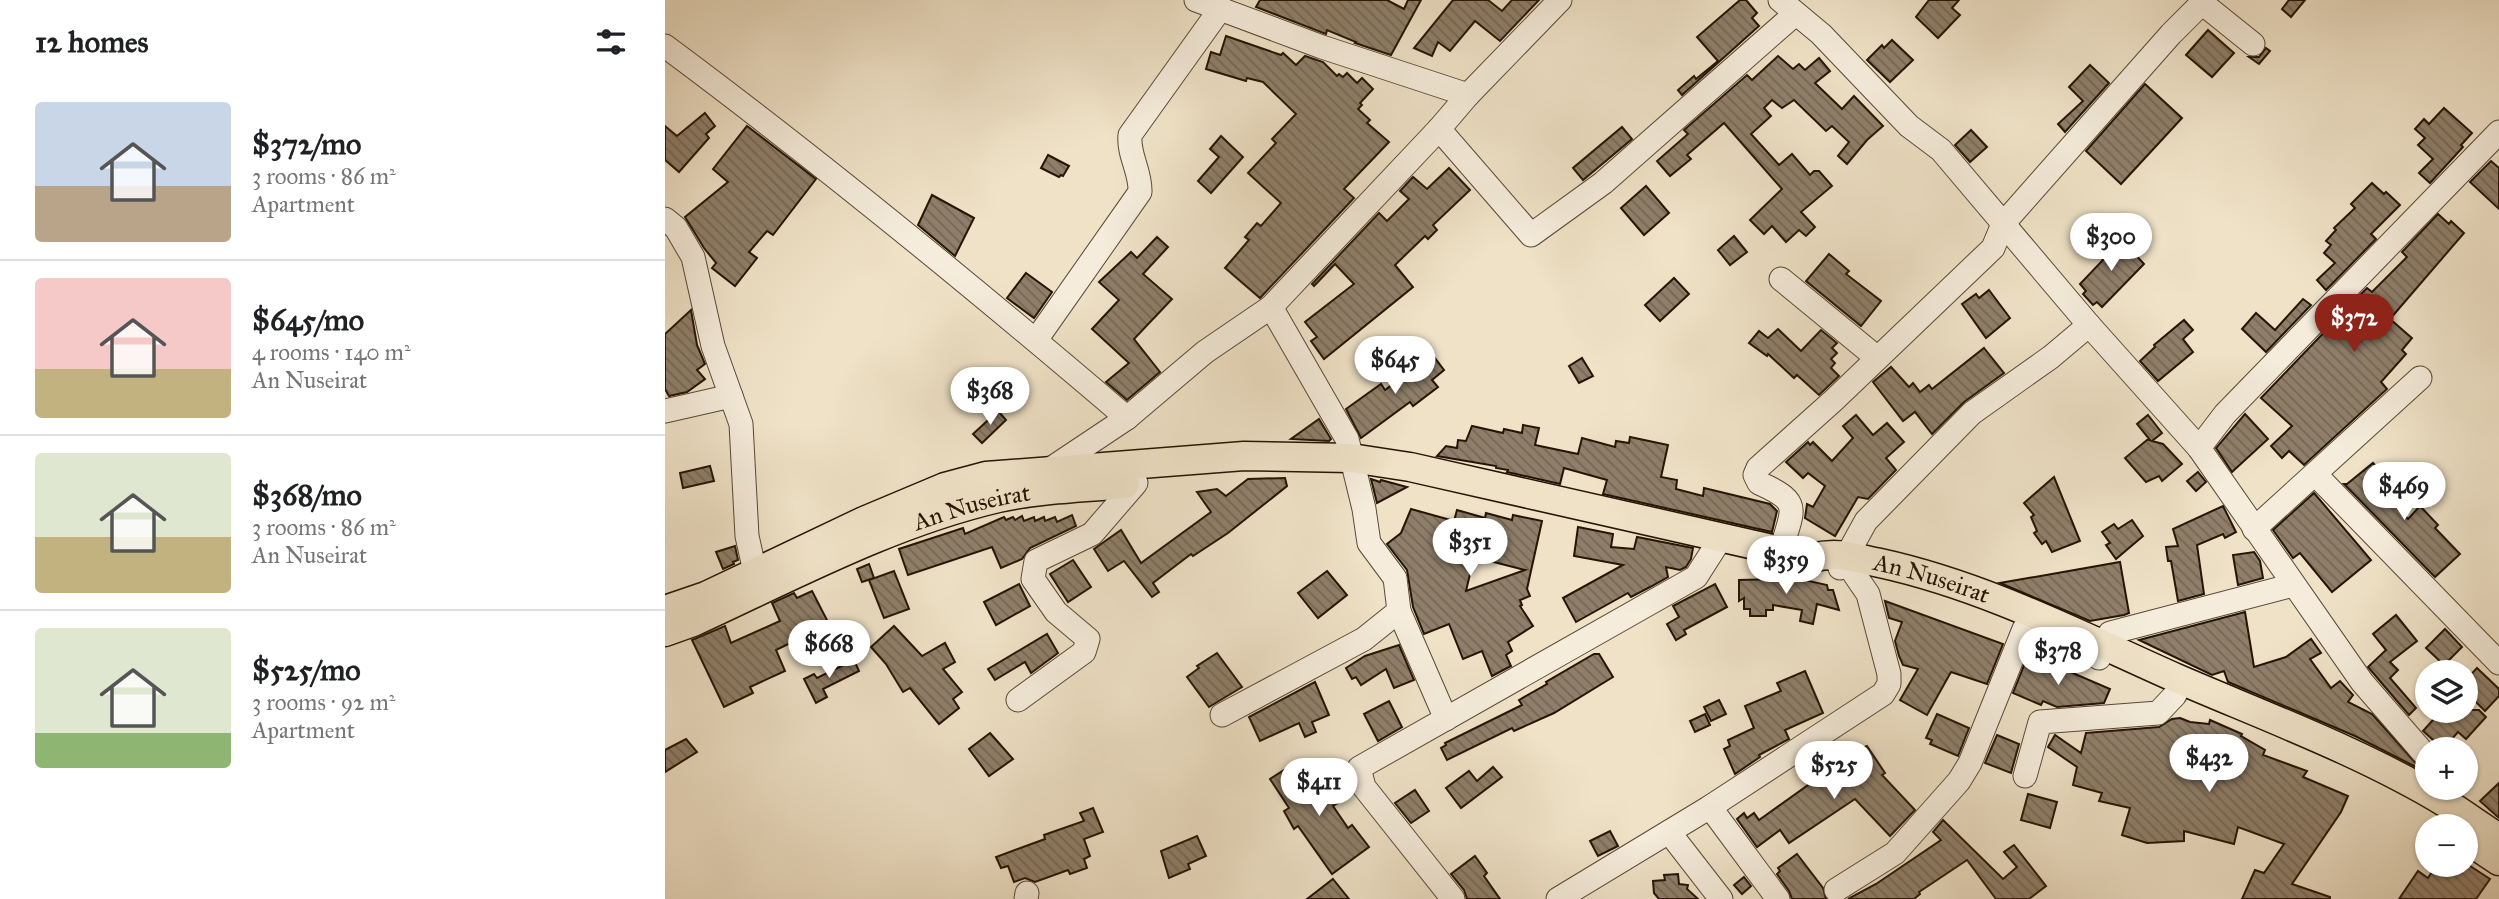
<!DOCTYPE html>
<html lang="en">
<head>
<meta charset="utf-8">
<style>
  :root { --surface:#fff; --page:#f6f6f6; --text:#202124; --muted:#757577; --line:#e0e0e0; --accent:#8f2418 }
  body { margin:0; font-family:"IM FELL Great Primer",serif; background:var(--page); color:var(--text); height:100vh; display:flex; flex-direction:column; font-size:26px; white-space:nowrap }
  * { box-sizing:border-box; margin:0 }
  p { font-size:23px; color:var(--muted) }
  .icon { flex:none; width:38px; height:38px; fill:none; stroke:currentColor; stroke-width:2; stroke-linecap:round; stroke-linejoin:round }
  .map { position:relative; flex:1; overflow:hidden }
  .side { display:flex; flex-direction:column; background:var(--surface); width:665px }
  .side>* { flex:none }
  .controls { position:absolute; left:1750px; top:660px; display:grid; gap:14px }
  .controls a { display:grid; place-items:center; width:63px; height:63px; border-radius:50%; background:var(--surface); box-shadow:0 2px 5px #0004; font-size:35px }
  .price { position:absolute; translate:-50% -60px; padding:0 16px; border-radius:24px; background:#fff; color:#222; font-size:23px; line-height:46px; filter:drop-shadow(0 2px 4px #0008) }
  .price::after { content:''; position:absolute; left:50%; top:42px; width:21px; height:16px; margin-left:-10px; background:inherit; clip-path:polygon(0 0,100% 0,50% 100%) }
  .price.current { background:var(--accent); color:#fff }
  ul { padding:0; list-style:none }
  li { display:flex; align-items:center; gap:21px; height:175px; padding:0 35px }
  li+li { border-top:2px solid var(--line) }
  li span { display:grid; place-items:center; flex:none; width:196px; height:140px; border-radius:7px; color:#555 }
  li>.icon { margin-inline-start:auto }
  span .icon { width:84px; height:84px; fill:#fffc; stroke-width:1 }
  li b { font-size:30px }
  h2 { display:flex; justify-content:space-between; align-items:center; height:84px; padding:0 35px; font-size:30px }
  main { display:flex; flex:1; min-height:0 }
  .map>svg:first-child { display:block }
  .building { fill:url(#building-back-hatch); stroke:#261405; stroke-width:2; fill-rule:evenodd }
  .lines { fill:none; stroke-linecap:round; stroke-linejoin:round }
  .minor-casing { stroke:#584836; stroke-width:25 }
  .major-casing { stroke:#261405; stroke-width:31 }
  .minor { stroke:#f5ecdb; stroke-width:23 }
  .major { stroke:#efe2c7; stroke-width:28 }
  .labels { text-anchor:middle; dominant-baseline:central; stroke-width:6; stroke-linejoin:round; paint-order:stroke }
  .street-label { font-size:24px; fill:#261405; stroke:#f5ecdb }
</style>
</head>
<body>
<main>
<section class="side">
<h2>12 homes<svg class="icon" aria-label="filters" viewBox="0 0 24 24"><path d="M4 7h16M4 17h16"/><circle cx="9" cy="7" r="2"/><circle cx="15" cy="17" r="2"/></svg></h2>
<ul>
<li><span style="background:linear-gradient(#c9d6e8 60%,#b9a48a 0)"><svg class="icon" aria-label="home" viewBox="0 0 24 24"><path d="M3 11l9-7 9 7M6 9v11h12V9"/></svg></span><div><b>$372/mo</b><p>3 rooms · 86 m²</p><p>Apartment</p></div></li>
<li><span style="background:linear-gradient(#f6c9c9 65%,#c2b280 0)"><svg class="icon" aria-label="home" viewBox="0 0 24 24"><path d="M3 11l9-7 9 7M6 9v11h12V9"/></svg></span><div><b>$645/mo</b><p>4 rooms · 140 m²</p><p>An Nuseirat</p></div></li>
<li><span style="background:linear-gradient(#dfe7d0 60%,#c2b280 0)"><svg class="icon" aria-label="home" viewBox="0 0 24 24"><path d="M3 11l9-7 9 7M6 9v11h12V9"/></svg></span><div><b>$368/mo</b><p>3 rooms · 86 m²</p><p>An Nuseirat</p></div></li>
<li><span style="background:linear-gradient(#dfe7d0 75%,#8fb573 0)"><svg class="icon" aria-label="home" viewBox="0 0 24 24"><path d="M3 11l9-7 9 7M6 9v11h12V9"/></svg></span><div><b>$525/mo</b><p>3 rooms · 92 m²</p><p>Apartment</p></div></li>
</ul>
</section>
<div class="map">
<svg width="1834" height="899" viewBox="0 0 1834 899">
  <defs>
    <pattern id="building-back-hatch" width="6" height="6" patternUnits="userSpaceOnUse" patternTransform="scale(1.75)"><rect width="6" height="6" fill="#8f7f6a"/><path d="M-1 5l2 2M0 0l6 6M5-1l2 2" fill="none" stroke="#756755"/></pattern>
  </defs>
  <rect width="100%" height="100%" fill="#efe2c7"/>
  <filter id="stains"><feTurbulence type="fractalNoise" baseFrequency=".00286" numOctaves="4"/><feColorMatrix values="0 0 0 0 .2 0 0 0 0 .09 0 0 0 0 .02 0 0 0 .5 -.17"/></filter>
  <radialGradient id="worn" r=".72"><stop offset=".6" stop-color="#630" stop-opacity="0"/><stop offset="1" stop-color="#630" stop-opacity=".3"/></radialGradient>
  <g class="building">
    <polygon points="595,0 722,0 739,9 743,0 756,0 726,55 690,43 691,42 662,30 661,34 591,7"/>
    <polygon points="788,0 823,0 837,11 847,0 874,0 835,41 810,21 785,51 773,42 767,56 749,48"/>
    <polygon points="1075,0 1081,0 1092,13 1087,18 1094,26 1017,95 1013,90 1029,76 1031,79 1053,61 1032,37"/>
    <polygon points="1264,0 1294,0 1287,8 1295,15 1273,38 1251,17"/>
    <polygon points="1624,0 1640,0 1626,17 1617,9"/>
    <polygon points="1543,30 1569,53 1547,77 1521,55"/>
    <polygon points="561,36 616,55 618,53 631,65 640,56 658,62 672,76 674,74 678,77 682,73 692,83 697,78 708,89 695,103 697,105 693,109 705,120 702,123 724,142 679,189 689,198 595,298 560,268 584,240 580,237 592,223 596,226 616,203 583,173 611,143 607,139 631,114 598,82 582,78 581,81 541,69 546,52 555,55"/>
    <polygon points="1227,40 1248,60 1225,82 1202,60 1217,45 1219,48"/>
    <polygon points="1601,48 1605,51 1594,64 1584,57 1594,57"/>
    <polygon points="1113,56 1128,69 1134,64 1140,70 1154,58 1165,71 1150,83 1177,109 1189,96 1218,126 1202,140 1182,164 1173,156 1184,142 1167,126 1161,131 1129,100 1117,108 1107,100 1099,108 1106,116 1086,134 1114,165 1127,154 1145,175 1149,171 1154,171 1167,186 1136,212 1150,227 1141,236 1134,230 1121,242 1107,226 1099,234 1085,220 1117,189 1059,123 1022,155 1026,159 1005,176 992,161 1023,134 1019,130 1082,75 1087,80"/>
    <polygon points="1425,65 1444,83 1400,132 1393,124 1418,101 1404,87"/>
    <polygon points="1480,84 1517,118 1456,184 1421,151"/>
    <polygon points="1779,108 1807,133 1796,145 1798,147 1765,183 1754,173 1768,159 1753,145 1760,138 1750,129 1759,119 1764,124"/>
    <polygon points="40,113 50,126 41,134 44,138 14,172 0,160 0,126 12,136"/>
    <polygon points="82,126 151,179 108,235 102,231 84,252 92,258 70,286 47,268 51,263 39,248 20,217 63,182 48,169"/>
    <polygon points="957,127 967,139 918,180 908,168"/>
    <polygon points="1306,130 1322,147 1305,162 1290,145"/>
    <polygon points="556,136 578,157 546,193 533,181 554,157 545,149"/>
    <polygon points="383,155 404,166 398,176 396,175 394,177 376,168"/>
    <polygon points="1826,161 1834,168 1834,209 1805,182"/>
    <polygon points="784,168 805,190 768,225 772,230 763,239 760,236 730,265 748,287 659,359 646,341 652,337 640,322 689,284 670,264 649,286 647,284 714,213 722,221 744,199 735,191 748,177 762,189"/>
    <polygon points="1707,183 1719,194 1721,192 1735,205 1706,234 1711,239 1661,290 1652,280 1670,263 1659,253 1666,245 1661,241 1671,230 1669,228 1690,208 1686,204"/>
    <polygon points="981,186 1004,213 979,235 956,208"/>
    <polygon points="267,195 309,218 290,256 253,225"/>
    <polygon points="1773,214 1784,224 1786,221 1799,233 1725,319 1747,338 1737,350 1741,354 1716,382 1722,389 1639,465 1624,451 1617,458 1606,446 1627,426 1596,398 1667,324 1692,345 1702,334 1680,310 1702,288 1707,292 1742,257 1737,252"/>
    <polygon points="1069,236 1082,252 1065,265 1053,250"/>
    <polygon points="492,237 503,247 478,274 507,299 469,339 495,372 462,400 441,382 464,363 427,329 454,300 434,282 466,252 472,258"/>
    <polygon points="1455,238 1479,264 1437,307 1432,302 1428,305 1418,294 1421,291 1415,284 1438,260 1435,256"/>
    <polygon points="1164,254 1184,271 1181,274 1216,301 1196,326 1141,281"/>
    <polygon points="361,273 387,292 369,318 342,298"/>
    <polygon points="1009,278 1024,294 995,321 980,305"/>
    <polygon points="1324,290 1345,318 1321,338 1297,304 1311,294 1314,298"/>
    <polygon points="1638,299 1646,305 1601,352 1577,329 1591,313 1610,330"/>
    <polygon points="26,310 32,345 40,364 32,370 40,379 22,392 4,396 0,389 0,334"/>
    <polygon points="1519,320 1528,330 1518,339 1528,352 1493,381 1475,361 1490,347 1489,345"/>
    <polygon points="1113,329 1136,351 1156,330 1172,343 1167,348 1172,353 1166,359 1170,363 1166,368 1174,376 1154,395 1132,375 1129,378 1103,354 1102,356 1084,343 1094,331 1103,338"/>
    <polygon points="1319,348 1339,373 1299,402 1267,434 1250,412 1238,421 1208,382 1226,367 1244,387 1248,383 1255,392 1264,385 1267,389"/>
    <polygon points="767,354 779,370 767,380 773,387 748,406 745,402 696,438 681,409 716,384 720,390"/>
    <polygon points="917,358 928,376 914,383 904,366"/>
    <polygon points="333,411 341,420 317,443 308,434"/>
    <polygon points="1580,414 1603,439 1567,472 1551,448"/>
    <polygon points="1191,415 1208,435 1222,423 1239,442 1221,458 1231,470 1203,499 1193,497 1170,536 1140,518 1142,504 1148,507 1160,486 1143,473 1138,478 1121,462 1143,442 1145,445 1148,442 1167,461 1188,438 1178,426"/>
    <polygon points="1483,415 1497,433 1487,441 1498,444 1517,464 1497,481 1494,476 1481,482 1460,458 1482,440 1485,440 1472,424"/>
    <polygon points="654,419 666,439 664,441 626,439"/>
    <polygon points="858,425 874,428 870,445 913,454 917,438 950,447 951,441 964,443 965,437 1003,445 996,477 1012,480 1011,489 1038,496 1039,488 1105,504 1112,511 1107,532 938,494 942,480 899,468 895,484 842,472 843,470 831,468 831,466 772,456 781,446 792,448 793,440 801,441 807,426 838,433 839,429 857,433"/>
    <polygon points="1708,463 1724,481 1715,489 1743,519 1755,506 1773,525 1770,528 1795,554 1770,577 1679,484 1682,484"/>
    <polygon points="45,466 49,481 18,488 15,473"/>
    <polygon points="1533,472 1541,482 1531,491 1522,481"/>
    <polygon points="1389,477 1415,541 1387,552 1381,541 1377,544 1369,533 1372,531 1366,517 1369,515 1359,503"/>
    <polygon points="620,478 622,486 602,502 563,533 528,556 526,554 488,583 494,592 487,597 459,561 443,571 429,549 456,530 476,563 546,512 532,492 552,489 561,496 583,479"/>
    <polygon points="706,479 715,482 716,480 742,487 712,503"/>
    <polygon points="1649,493 1706,560 1667,592 1635,553 1628,558 1608,530"/>
    <polygon points="1558,506 1571,532 1560,538 1558,534 1532,545 1539,594 1513,601 1506,561 1503,561 1501,547 1513,546 1508,529"/>
    <path d="M746,509L789,521L792,510L820,518L821,513L847,520L848,515L877,521L862,589L865,596L855,600L857,605L855,606L868,626L843,642L847,651L841,655L846,666L827,676L817,651L798,659L784,624L759,634L748,607L742,570L722,544L736,533ZM809,557L860,570L801,591Z"/>
    <polygon points="407,515 411,526 365,548 357,559 336,568 327,547 243,575 234,549 298,528 300,534 339,517 341,520 348,517 350,520 357,516 359,521 369,517 370,521 379,517 380,521 390,517 392,522"/>
    <polygon points="1467,520 1478,536 1451,559 1441,545 1445,543 1437,532 1449,524 1453,529"/>
    <polygon points="913,527 948,534 946,547 969,549 972,537 1028,548 1026,559 1021,567 1015,570 1001,567 1003,577 985,587 966,597 963,593 911,622 898,598 958,565 909,556"/>
    <polygon points="70,546 73,560 68,562 69,564 58,569 51,552"/>
    <polygon points="1589,552 1595,561 1598,578 1573,585 1568,555"/>
    <polygon points="408,560 426,587 403,602 385,574"/>
    <polygon points="1455,562 1464,613 1459,615 1425,621 1335,583"/>
    <polygon points="204,564 209,578 197,582 192,569"/>
    <polygon points="229,571 244,609 219,618 204,580"/>
    <polygon points="662,571 682,595 653,618 633,593"/>
    <polygon points="1117,575 1162,585 1163,590 1168,590 1174,610 1152,604 1148,624 1135,621 1137,610 1108,605 1108,610 1101,610 1101,616 1085,616 1085,609 1079,609 1079,598 1074,601 1074,580 1117,579"/>
    <polygon points="354,584 365,606 331,625 319,602"/>
    <polygon points="1050,584 1062,607 1019,630 1021,634 1011,640 1002,624 1014,617 1008,606"/>
    <polygon points="147,591 164,624 111,650 120,671 85,687 88,693 59,707 27,640 60,626 66,643 115,621 107,603 129,593 132,598"/>
    <polygon points="1220,601 1338,644 1322,684 1286,672 1262,715 1235,700 1253,669 1238,665 1234,656 1230,641 1237,622 1224,618"/>
    <polygon points="1580,612 1589,667 1621,657 1646,639 1656,653 1645,659 1666,688 1675,681 1688,695 1683,702 1707,714 1757,770 1690,736 1563,682 1559,671 1547,675 1474,640"/>
    <polygon points="1731,615 1752,641 1725,662 1733,670 1725,678 1751,708 1744,715 1703,667 1721,650 1708,634"/>
    <polygon points="229,626 257,656 280,643 290,662 278,669 297,692 288,699 294,708 274,724 245,688 238,692 221,664 206,647"/>
    <polygon points="1780,629 1797,647 1779,665 1761,648"/>
    <polygon points="382,634 393,653 366,673 360,662 330,680 323,669"/>
    <polygon points="734,645 749,680 729,688 721,669 696,685 691,677 687,679 681,668 700,656"/>
    <polygon points="552,653 577,687 544,707 522,677 534,668 532,666"/>
    <polygon points="929,654 934,654 948,677 889,713 849,731 847,728 782,760 776,748 781,745 780,743 857,705 854,700 882,684 881,682"/>
    <polygon points="1362,658 1399,675 1401,670 1445,689 1439,703 1392,707 1378,701 1376,705 1348,693"/>
    <polygon points="189,660 194,671 158,689 162,697 151,703 139,679 149,674 152,678"/>
    <polygon points="1812,668 1834,689 1834,696 1820,711 1801,692 1801,680"/>
    <polygon points="1140,671 1158,713 1120,730 1124,739 1094,755 1095,757 1070,774 1059,749 1065,746 1063,740 1089,728 1080,706 1116,691 1112,683"/>
    <polygon points="650,682 664,715 647,722 651,732 640,737 634,723 595,741 584,717"/>
    <polygon points="1054,700 1061,714 1046,721 1039,707"/>
    <polygon points="724,701 737,727 713,741 699,714"/>
    <polygon points="1777,710 1814,710 1821,717 1801,739 1793,732 1778,749 1758,731"/>
    <polygon points="1040,714 1045,725 1030,732 1025,721"/>
    <polygon points="1272,714 1304,728 1293,756 1265,744 1267,740 1261,738"/>
    <polygon points="1515,718 1525,722 1544,724 1545,720 1577,734 1576,736 1600,750 1598,755 1642,771 1638,777 1683,796 1676,812 1627,884 1665,897 1665,899 1577,899 1590,870 1599,873 1619,844 1573,827 1569,844 1519,831 1519,841 1482,843 1457,835 1465,808 1434,801 1437,793 1408,785 1412,767 1383,747 1390,735 1416,753 1421,733 1494,727 1507,719"/>
    <polygon points="325,733 348,759 324,776 304,749"/>
    <polygon points="1332,735 1354,744 1346,773 1320,763"/>
    <polygon points="21,739 32,752 0,772 0,750"/>
    <polygon points="1202,746 1220,773 1217,775 1250,810 1225,836 1190,799 1124,843 1115,830 1092,847 1072,819 1079,813 1082,818 1089,813 1094,820 1167,768 1174,778 1182,754"/>
    <polygon points="630,763 650,793 671,781 681,798 668,806 683,828 687,825 704,847 667,874 633,826 629,829 619,811 624,808 605,779"/>
    <polygon points="828,767 837,777 796,808 781,788 804,771 812,781"/>
    <polygon points="1834,783 1834,818 1815,801"/>
    <polygon points="750,790 764,811 746,823 730,803"/>
    <polygon points="1363,794 1392,802 1385,828 1356,820"/>
    <polygon points="428,808 438,832 419,839 425,856 419,859 422,868 405,874 403,870 370,882 360,878 349,882 343,866 336,868 331,857 380,839 379,835 419,821 415,813"/>
    <polygon points="1278,820 1338,879 1352,867 1339,852 1349,845 1381,886 1364,899 1331,899 1302,860 1254,892 1255,894 1249,899 1183,899 1211,884 1276,840 1268,832"/>
    <polygon points="945,831 953,846 933,856 925,841"/>
    <polygon points="532,836 541,856 523,864 525,869 504,878 496,851"/>
    <polygon points="1132,854 1158,888 1161,899 1127,899 1124,891 1112,874 1115,871 1113,868"/>
    <polygon points="810,856 822,873 819,876 835,899 802,899 799,890 786,874"/>
    <polygon points="1772,864 1802,864 1825,879 1811,899 1734,899 1753,871 1763,878"/>
    <polygon points="1013,874 1014,884 1023,885 1022,889 1033,899 994,899 989,893 988,881 1000,880 999,875"/>
    <polygon points="1079,877 1086,886 1077,894 1069,885"/>
    <polygon points="668,879 684,899 642,899"/>
  </g>
  <g class="lines">
    <g class="minor-casing">
      <g id="minor">
        <polyline points="531,0 657,47 803,95 895,0"/>
        <polyline points="1115,0 1156,34 1244,126 1276,150 1424,325 1534,448 1697,682 1762,757"/>
        <path d="M0,46C159,164 312,290 462,418"/>
        <polyline points="774,129 866,235 938,183 1130,14"/>
        <polyline points="0,219 11,228 28,257 48,346 76,424 82,536 90,572"/>
        <polyline points="1116,279 1211,357"/>
        <path d="M371,340L475,192C476,172 463,155 465,135L556,8"/>
        <polyline points="0,411 66,396"/>
        <polyline points="1534,448 1560,414 1834,132"/>
        <polyline points="384,470 462,418 540,352 606,307 774,129 803,95"/>
        <polyline points="1650,474 1834,663"/>
        <polyline points="1589,529 1755,378"/>
        <path d="M1116,551C1127,509 1139,503 1094,483L1090,475L1093,468L1169,400L1328,248L1338,224L1506,34L1537,3L1588,44"/>
        <polyline points="1175,568 1201,521 1307,413 1386,357 1424,325"/>
        <polyline points="734,611 781,719"/>
        <polyline points="1434,658 1445,633 1628,585"/>
        <polyline points="353,700 419,652 423,639 391,612 368,579 371,561 427,534 471,483"/>
        <polyline points="557,715 699,639 734,611 730,578 704,543 699,509 682,439 606,307"/>
        <polyline points="1360,776 1375,722 1493,713 1510,695"/>
        <polyline points="1045,807 1113,899"/>
        <polyline points="1004,832 1056,899"/>
        <polyline points="1171,890 1230,853 1294,781 1305,763 1359,629"/>
        <polyline points="361,899 362,893"/>
        <polyline points="788,899 699,787 694,768 1031,577 1056,538"/>
        <polyline points="893,899 1045,807 1218,694 1224,684 1224,674 1203,594 1190,575"/>
      </g>
    </g>
    <g class="major-casing">
      <g id="major">
        <path id="s1" d="M0,610L41,596L199,521L280,487L321,476L579,456L686,458L745,467L1147,558C1172,551 1190,558 1215,563C1320,586 1414,635 1511,678C1599,716 1699,753 1781,803C1799,814 1816,827 1834,838"/>
        <path id="s2" d="M0,632L28,622C128,576 226,523 333,498C374,489 418,488 460,484"/>
        <polyline points="1801,839 1834,861"/>
      </g>
    </g>
    <use href="#minor" class="minor"/>
    <use href="#major" class="major"/>
  </g>
  <g class="labels">
    <g class="street-label">
      <text stroke="none"><textPath href="#s2" startOffset="332">An Nuseirat</textPath></text>
      <text stroke="none"><textPath href="#s1" startOffset="1309">An Nuseirat</textPath></text>
    </g>
  </g>
  <rect width="100%" height="100%" filter="url(#stains)"/>
  <rect width="100%" height="100%" fill="url(#worn)"/>
</svg>
<div class="controls">
<a><svg class="icon" aria-label="layers" viewBox="0 0 24 24"><path d="M12 4l9 5-9 5-9-5zM3 14l9 5 9-5"/></svg></a>
<a>+</a>
<a>−</a>
</div>
<b class="price" style="left:1446px;top:273px">$300</b>
<b class="price current" style="left:1689px;top:354px">$372</b>
<b class="price" style="left:730px;top:396px">$645</b>
<b class="price" style="left:325px;top:427px">$368</b>
<b class="price" style="left:1739px;top:522px">$469</b>
<b class="price" style="left:805px;top:578px">$351</b>
<b class="price" style="left:1121px;top:596px">$359</b>
<b class="price" style="left:164px;top:680px">$668</b>
<b class="price" style="left:1393px;top:687px">$378</b>
<b class="price" style="left:1544px;top:794px">$432</b>
<b class="price" style="left:1169px;top:801px">$525</b>
<b class="price" style="left:654px;top:818px">$411</b>
</div>
</main>
</body>
</html>
